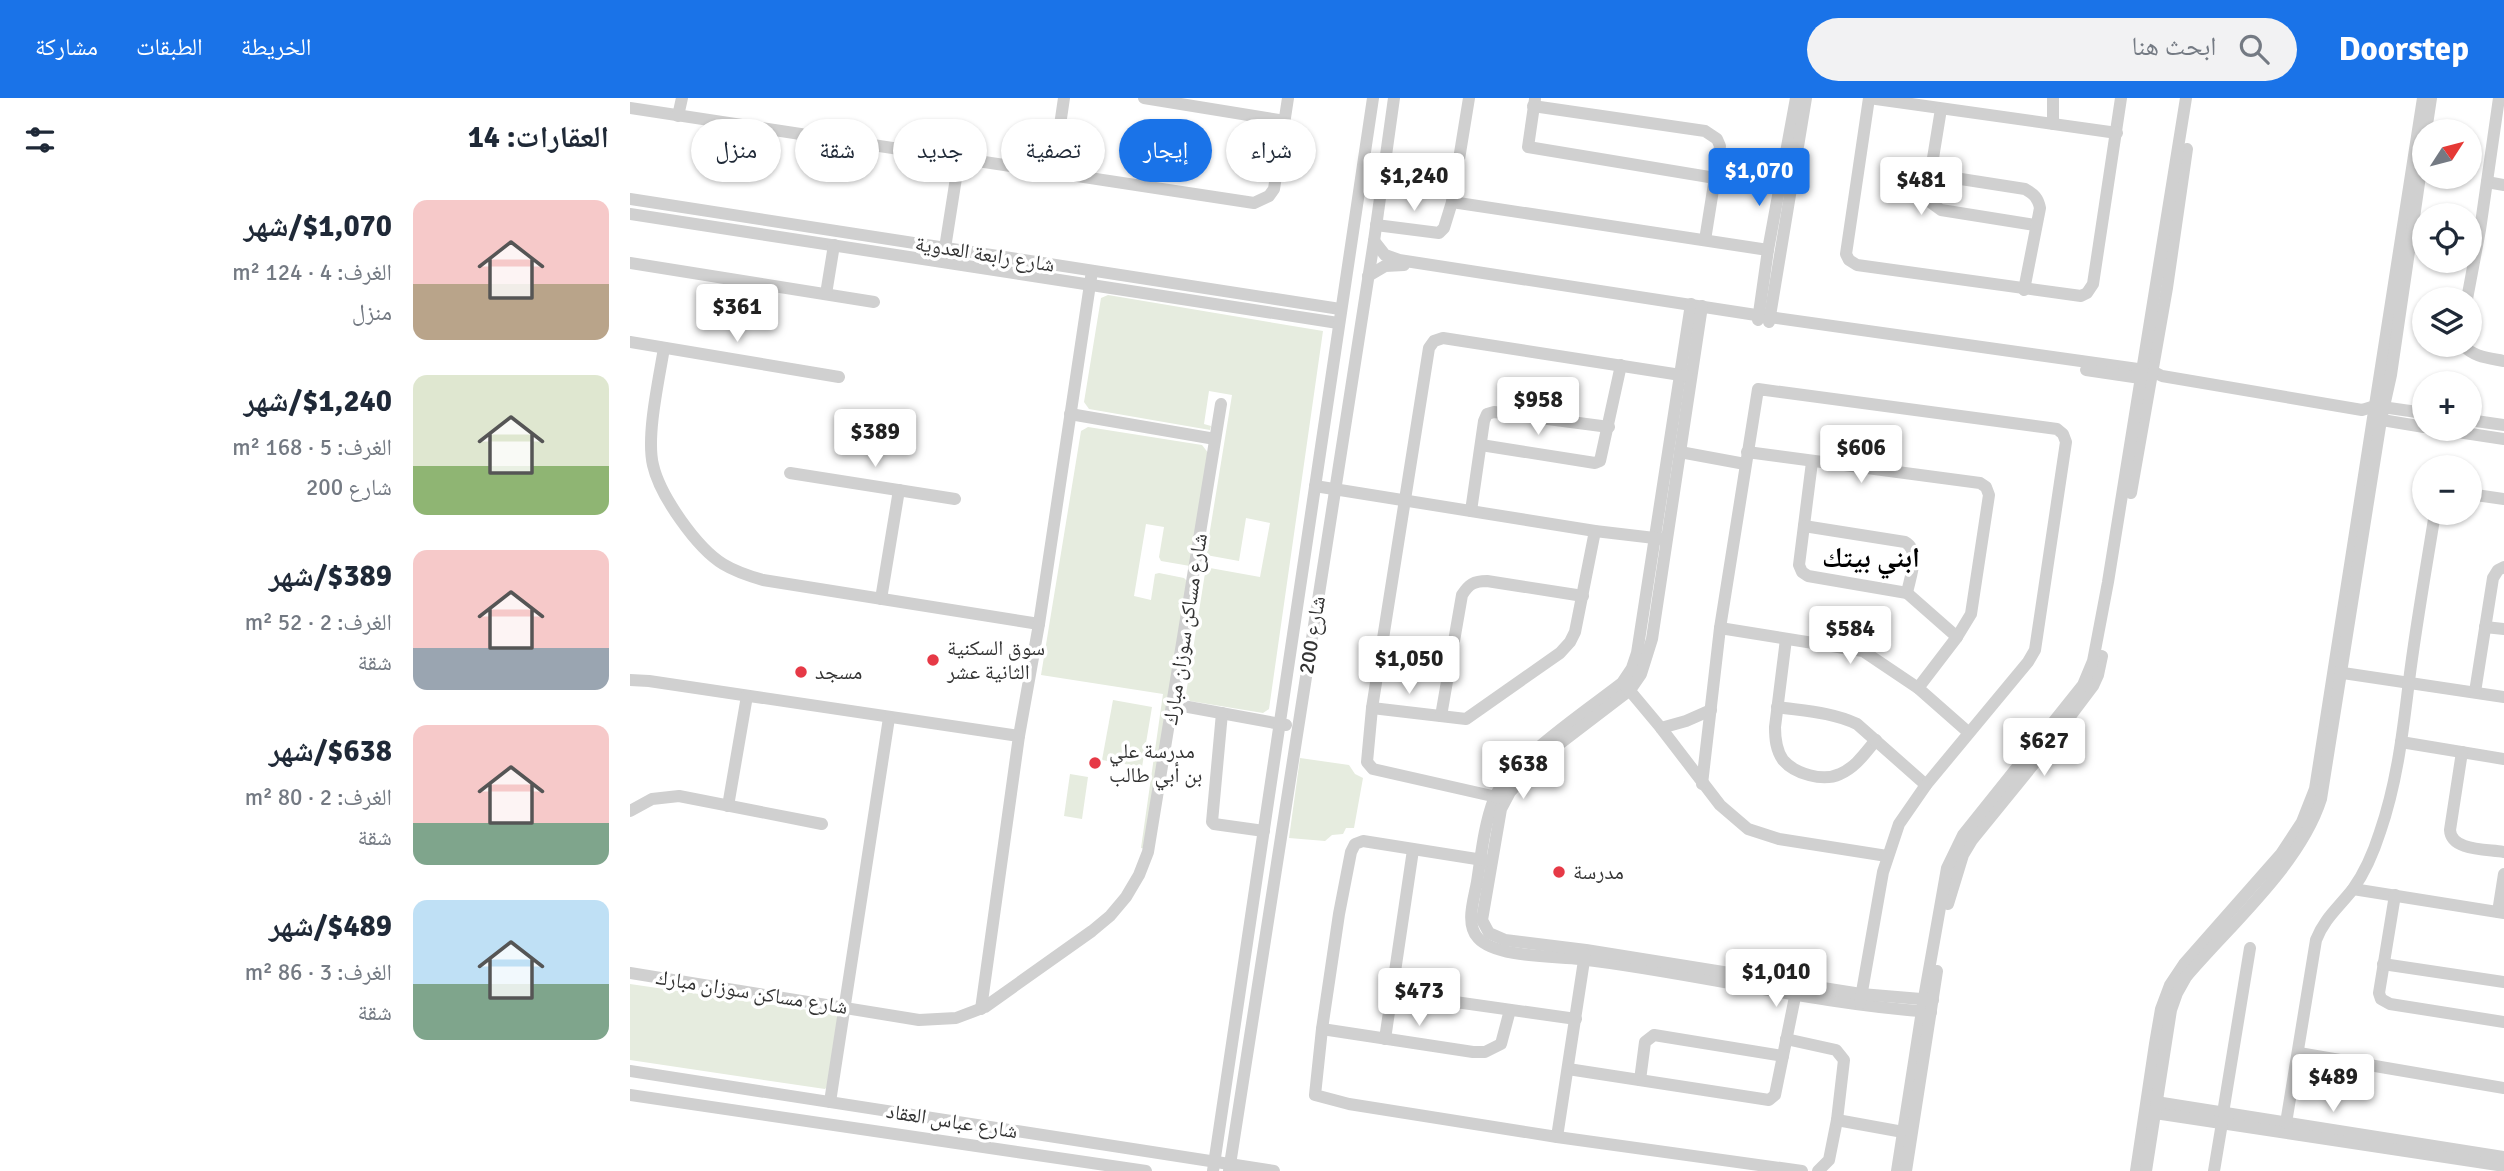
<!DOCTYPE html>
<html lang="ar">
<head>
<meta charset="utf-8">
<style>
  :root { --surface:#fff; --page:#f2f2f3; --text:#1f2937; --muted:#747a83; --accent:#1a73e8 }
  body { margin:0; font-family:Signika,"Noto Naskh Arabic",sans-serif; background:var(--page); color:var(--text); direction:rtl; height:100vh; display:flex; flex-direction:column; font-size:26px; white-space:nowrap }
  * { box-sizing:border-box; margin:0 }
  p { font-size:23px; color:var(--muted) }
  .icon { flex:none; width:38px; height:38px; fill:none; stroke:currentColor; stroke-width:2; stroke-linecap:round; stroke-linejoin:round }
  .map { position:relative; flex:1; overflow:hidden; direction:ltr }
  .sheet { display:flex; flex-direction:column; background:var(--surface); width:630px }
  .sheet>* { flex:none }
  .top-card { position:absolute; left:21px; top:21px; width:665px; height:63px; direction:rtl; display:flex; gap:14px }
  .needle { width:46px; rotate:54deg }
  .fabs { position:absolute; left:1782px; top:21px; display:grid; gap:14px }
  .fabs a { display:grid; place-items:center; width:70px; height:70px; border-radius:50%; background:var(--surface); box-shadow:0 2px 5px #0004; font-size:35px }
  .price { position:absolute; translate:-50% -60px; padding:0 16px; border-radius:7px; background:#fff; color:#222; font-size:23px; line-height:46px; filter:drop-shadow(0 2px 4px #0008) }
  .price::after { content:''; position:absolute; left:50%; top:42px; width:21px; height:16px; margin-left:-10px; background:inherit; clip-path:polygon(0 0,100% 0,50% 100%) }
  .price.active { background:var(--accent); color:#fff }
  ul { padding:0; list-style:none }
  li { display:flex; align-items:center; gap:21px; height:175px; padding:0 21px }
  li span { display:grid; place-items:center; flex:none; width:196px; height:140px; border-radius:14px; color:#555 }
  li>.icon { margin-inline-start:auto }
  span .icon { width:84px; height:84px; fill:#fffc; stroke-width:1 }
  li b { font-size:30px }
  h2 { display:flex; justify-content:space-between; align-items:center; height:84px; padding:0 21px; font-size:30px }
  .pill { padding:0 24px; border-radius:32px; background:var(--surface); box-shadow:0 2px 5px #0004; font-size:24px; line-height:63px }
  .pill.active { background:var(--accent); color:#fff }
  header { display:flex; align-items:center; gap:42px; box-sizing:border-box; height:98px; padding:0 35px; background:var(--accent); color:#fff }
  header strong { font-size:33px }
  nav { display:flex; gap:38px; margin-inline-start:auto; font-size:24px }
  .search { width:490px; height:63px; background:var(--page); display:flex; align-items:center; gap:18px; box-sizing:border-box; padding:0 24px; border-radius:38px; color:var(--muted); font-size:26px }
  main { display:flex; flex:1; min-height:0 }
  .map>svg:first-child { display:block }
  .green { fill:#e6ecdf }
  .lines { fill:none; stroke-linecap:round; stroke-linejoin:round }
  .minor { stroke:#d0d0d0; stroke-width:12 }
  .poi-dot { fill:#e63946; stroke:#fff; stroke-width:2.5 }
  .labels { text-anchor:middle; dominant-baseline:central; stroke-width:7; stroke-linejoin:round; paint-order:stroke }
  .street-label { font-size:21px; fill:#333; stroke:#fff }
  .poi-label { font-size:21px; fill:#333; stroke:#fff; text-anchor:start }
  .district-label { font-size:28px; font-weight:bold; fill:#000; stroke:#fff }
</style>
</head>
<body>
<header>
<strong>Doorstep</strong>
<div class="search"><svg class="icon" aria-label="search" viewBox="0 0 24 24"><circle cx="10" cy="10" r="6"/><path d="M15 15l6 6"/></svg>ابحث هنا</div>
<nav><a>الخريطة</a><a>الطبقات</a><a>مشاركة</a></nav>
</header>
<main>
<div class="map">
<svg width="1874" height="1073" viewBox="0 0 1874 1073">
  <rect width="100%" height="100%" fill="#fff"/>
  <g class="green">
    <polygon points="478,197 693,233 639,611 633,615 560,603 556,596 575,475 580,470 630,479 640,425 616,420 609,463 576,457 602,297 579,293 574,326 581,328 580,332 459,311 454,304 471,200"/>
    <polygon points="458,329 572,347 579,356 560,468 531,463 529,459 534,429 516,426 504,498 521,502 525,476 529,475 554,480 557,483 518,751 511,750 533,596 411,577 451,333"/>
    <polygon points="483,602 522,609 512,669 472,662"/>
    <polygon points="670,660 719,667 725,676 733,680 724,730 716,730 713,736 702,737 695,743 659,740"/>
    <polygon points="440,676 458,679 452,721 434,718"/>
    <polygon points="0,886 206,916 209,921 199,987 195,991 0,962"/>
  </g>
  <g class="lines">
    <g class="minor">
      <polyline points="514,0 655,23"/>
      <polyline points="839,0 822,104 1138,152"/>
      <polyline points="1239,0 1216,156 1219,162 1227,167 1451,198 1457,195 1463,186 1491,0"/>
      <polyline points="1239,0 1487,35"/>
      <polyline points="905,1 898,49 1085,80"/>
      <polyline points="903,8 1075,33 1087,41 1090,48 1075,142"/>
      <polyline points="0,10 624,105 639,98 644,91 658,0"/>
      <polyline points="1311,11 1297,97 1300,104 1311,112 1405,127"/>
      <polyline points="48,18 52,0"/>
      <polyline points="1423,26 1423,0"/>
      <polyline points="1796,33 1801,0"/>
      <polyline points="423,75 434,0"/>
      <path d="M1299,76L1395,91C1404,96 1408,100 1410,110L1394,192"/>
      <polyline points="1857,84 1874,87"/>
      <polyline points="0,101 710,211"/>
      <polyline points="0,116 708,225"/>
      <polyline points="746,127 809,135 814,130 822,104"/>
      <polyline points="744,143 755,157 769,162 1139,219 1522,273 1532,278 1732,312 1745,308 1794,315"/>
      <polyline points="315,150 329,61"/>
      <polyline points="0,165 244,204"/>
      <polyline points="738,178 755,168 774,167"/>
      <polyline points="196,196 204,147"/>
      <polyline points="1837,201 1850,132 1869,0"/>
      <path d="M1061,206L1007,555L1002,570L992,585C959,611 879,664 864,701C854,727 851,758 847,784C844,801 835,826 848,840C866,860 925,858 950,861C1068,875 1183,906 1301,914"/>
      <polyline points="1072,208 1022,541 1011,576 1000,592 911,660 880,694 871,711 852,822 859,835 875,842 956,852 1231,896 1303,902"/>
      <polyline points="1128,222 1138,152 1166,0"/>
      <polyline points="1139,224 1176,0"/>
      <polyline points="0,244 209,279"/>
      <path d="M1833,247C1843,259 1859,260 1874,263"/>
      <path d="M34,250C29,281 16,338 23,367C30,398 67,450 93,466C106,474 119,478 133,482L409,526"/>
      <polyline points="1456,272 1517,281"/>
      <polyline points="440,316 585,341"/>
      <polyline points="1746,321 1794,329"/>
      <polyline points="1839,322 1874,327"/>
      <polyline points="1808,331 1874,341"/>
      <polyline points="851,347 965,365 970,363 991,267"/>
      <polyline points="1050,354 1115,366"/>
      <polyline points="1117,354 1350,385 1356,389 1359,397 1341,516 1327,539 1288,590"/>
      <polyline points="1182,364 1169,467 1172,474 1178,478 1277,495 1327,539"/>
      <polyline points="160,375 325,401"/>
      <polyline points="685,388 965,433 1033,441"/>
      <polyline points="1501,395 1537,190 1557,51"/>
      <polyline points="1839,396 1874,401"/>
      <polyline points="841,413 854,323 857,316 864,314 979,329"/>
      <path d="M1174,428L1275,444C1291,453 1280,479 1277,495"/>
      <polyline points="251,501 269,392"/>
      <polyline points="1855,529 1874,531"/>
      <polyline points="1090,530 1233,553 1288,590 1338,634"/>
      <path d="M1156,541L1145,629C1145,641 1146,652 1153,662C1165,676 1193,684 1210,676C1226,669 1235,655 1246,642"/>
      <polyline points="1713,575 1874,599"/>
      <polyline points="0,582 19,583 389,638 409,526 462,173"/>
      <polyline points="995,587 1031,630 1090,707 1118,731 1149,741 1257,758"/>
      <polyline points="1845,594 1863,480 1868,472 1874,469"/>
      <polyline points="542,606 656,627"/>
      <path d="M1147,609C1174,613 1202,614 1227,626L1296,687"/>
      <polyline points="742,610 836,621 930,555 940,544 945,534 965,433"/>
      <polyline points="592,615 582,724 584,726 634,733"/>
      <path d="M811,618L832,497C839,486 844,483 857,483L953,498"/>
      <polyline points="1031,630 1056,623 1081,612"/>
      <polyline points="1771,644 1874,661"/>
      <path d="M1832,654L1820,732C1821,753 1857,751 1874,754"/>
      <polyline points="1072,686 1090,530 1128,291 1427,331 1433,336 1436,344 1405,552 1398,564 1296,687 1269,726 1253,774 1230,905"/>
      <polyline points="871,700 743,671 737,664 742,610 799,250 804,243 813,240 1057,278"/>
      <polyline points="98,708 117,598"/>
      <polyline points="0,713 22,701 49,698 192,726"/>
      <polyline points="859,763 733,743 725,746 721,754 709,816 692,931 685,997 719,1006 927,1039 1172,1073"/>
      <polyline points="1723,791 1874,815"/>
      <polyline points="1765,797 1749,895 1751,901 1760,906 1874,924"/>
      <polyline points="1318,806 1333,757 1342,742 1411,657 1463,588 1468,577 1472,558"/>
      <polyline points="1868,814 1874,776"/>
      <polyline points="1753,866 1874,884"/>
      <polyline points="0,875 289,922 326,920 355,909 462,833 480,818 496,799 509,777 518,754 591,306"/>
      <polyline points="762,895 946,921"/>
      <polyline points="351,911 389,638"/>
      <polyline points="692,931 843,954 855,954 871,946 880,912"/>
      <polyline points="755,941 783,752"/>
      <polyline points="1156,941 1206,952 1214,962 1207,1022 1199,1062 1188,1073"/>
      <polyline points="1669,955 1874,990"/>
      <polyline points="938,971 1139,1002 1145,997 1167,889"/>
      <polyline points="0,973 644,1073"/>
      <polyline points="1010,982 1015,944 1024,937 1153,958"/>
      <polyline points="0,997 516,1073"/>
      <polyline points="200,1004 259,620"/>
      <polyline points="1526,1004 1874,1059"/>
      <polyline points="1525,1015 1874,1068"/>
      <polyline points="1593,1015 1620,850"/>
      <polyline points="1207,1022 1273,1034"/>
      <path d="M1656,1025L1686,842C1694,821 1709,809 1723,791C1735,774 1744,753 1750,734C1767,685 1773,633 1779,583C1786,527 1796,471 1805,415"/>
      <polyline points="927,1039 955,856"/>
      <polyline points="583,1073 743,0"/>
      <polyline points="599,1073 744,143 764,0"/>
      <polyline points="1267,1073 1294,900 1317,770 1333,737 1453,587 1463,563 1478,484 1556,0"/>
      <polyline points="1276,1073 1307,873"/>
      <polyline points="1506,1073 1525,946 1531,911 1540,887 1554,866 1651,756 1672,724 1685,691 1793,0"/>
      <path d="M1516,1073L1541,912L1547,895L1556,879C1600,827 1670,767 1691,701L1751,322L1761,277L1794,51"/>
      <polyline points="1584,1073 1592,1025"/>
    </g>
  </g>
  <g class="poi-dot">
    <circle cx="303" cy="562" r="7"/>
    <circle cx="171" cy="574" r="7"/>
    <circle cx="465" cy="665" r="7"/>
    <circle cx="929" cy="774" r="7"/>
  </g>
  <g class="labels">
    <g class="street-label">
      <text transform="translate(355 156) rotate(9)">شارع رابعة العدوية</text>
      <text transform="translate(555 531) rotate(-81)">شارع مساكن سوزان مبارك</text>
      <text transform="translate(682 537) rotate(-81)">شارع 200</text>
      <text transform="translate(122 894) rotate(9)">شارع مساكن سوزان مبارك</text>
      <text transform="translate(322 1023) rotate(9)">شارع عباس العقاد</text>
    </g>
    <g class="poi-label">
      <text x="317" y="550">سوق السكنية<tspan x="317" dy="24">الثانية عشر</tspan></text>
      <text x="185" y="574">مسجد</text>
      <text x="479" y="653">مدرسة علي<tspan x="479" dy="24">بن أبي طالب</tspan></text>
      <text x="943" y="774">مدرسة</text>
    </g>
    <g class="district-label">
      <text x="1241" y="460">ابني بيتك</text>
    </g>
  </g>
</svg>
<div class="fabs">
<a><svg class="needle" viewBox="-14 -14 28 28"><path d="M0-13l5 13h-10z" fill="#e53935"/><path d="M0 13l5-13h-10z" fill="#747a83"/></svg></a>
<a><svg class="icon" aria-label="locate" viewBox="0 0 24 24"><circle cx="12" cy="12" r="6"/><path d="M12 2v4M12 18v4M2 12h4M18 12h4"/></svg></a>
<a><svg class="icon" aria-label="layers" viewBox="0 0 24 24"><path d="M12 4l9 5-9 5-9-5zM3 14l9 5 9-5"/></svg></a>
<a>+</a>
<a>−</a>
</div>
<b class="price active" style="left:1129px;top:110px">$1,070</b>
<b class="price" style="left:784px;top:115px">$1,240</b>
<b class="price" style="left:1291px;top:119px">$481</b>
<b class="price" style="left:107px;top:246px">$361</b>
<b class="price" style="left:908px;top:339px">$958</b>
<b class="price" style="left:245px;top:371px">$389</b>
<b class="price" style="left:1231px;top:387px">$606</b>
<b class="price" style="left:1220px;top:568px">$584</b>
<b class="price" style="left:779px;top:598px">$1,050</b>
<b class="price" style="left:1414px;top:680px">$627</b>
<b class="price" style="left:893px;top:703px">$638</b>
<b class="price" style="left:1146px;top:911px">$1,010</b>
<b class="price" style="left:789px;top:930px">$473</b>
<b class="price" style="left:1703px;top:1016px">$489</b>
<div class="top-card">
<a class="pill">شراء</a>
<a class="pill active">إيجار</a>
<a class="pill">تصفية</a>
<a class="pill">جديد</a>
<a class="pill">شقة</a>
<a class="pill">منزل</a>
</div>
</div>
<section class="sheet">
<h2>العقارات: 14<svg class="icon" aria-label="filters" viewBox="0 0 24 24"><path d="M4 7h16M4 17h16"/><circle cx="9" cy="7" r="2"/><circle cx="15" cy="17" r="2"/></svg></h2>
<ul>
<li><span style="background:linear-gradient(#f6c9c9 60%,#b9a48a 0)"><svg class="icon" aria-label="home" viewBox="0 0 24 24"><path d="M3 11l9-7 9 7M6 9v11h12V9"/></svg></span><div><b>$1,070/شهر</b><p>الغرف: 4 · 124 m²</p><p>منزل</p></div></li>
<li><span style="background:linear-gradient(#dfe7d0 65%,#8fb573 0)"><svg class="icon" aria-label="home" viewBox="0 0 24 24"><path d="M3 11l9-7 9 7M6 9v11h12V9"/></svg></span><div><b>$1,240/شهر</b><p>الغرف: 5 · 168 m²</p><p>شارع 200</p></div></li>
<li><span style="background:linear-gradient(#f6c9c9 70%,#9aa5b1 0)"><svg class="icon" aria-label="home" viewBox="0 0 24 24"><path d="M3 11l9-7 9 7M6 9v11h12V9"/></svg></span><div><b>$389/شهر</b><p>الغرف: 2 · 52 m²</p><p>شقة</p></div></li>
<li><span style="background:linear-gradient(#f6c9c9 70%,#7fa58c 0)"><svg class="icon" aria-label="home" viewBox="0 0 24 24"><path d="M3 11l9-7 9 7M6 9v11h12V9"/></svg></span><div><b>$638/شهر</b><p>الغرف: 2 · 80 m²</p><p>شقة</p></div></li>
<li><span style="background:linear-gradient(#bfe0f5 60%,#7fa58c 0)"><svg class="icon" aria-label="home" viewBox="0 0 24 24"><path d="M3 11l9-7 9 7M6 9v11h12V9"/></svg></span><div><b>$489/شهر</b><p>الغرف: 3 · 86 m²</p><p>شقة</p></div></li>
</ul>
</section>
</main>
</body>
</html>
